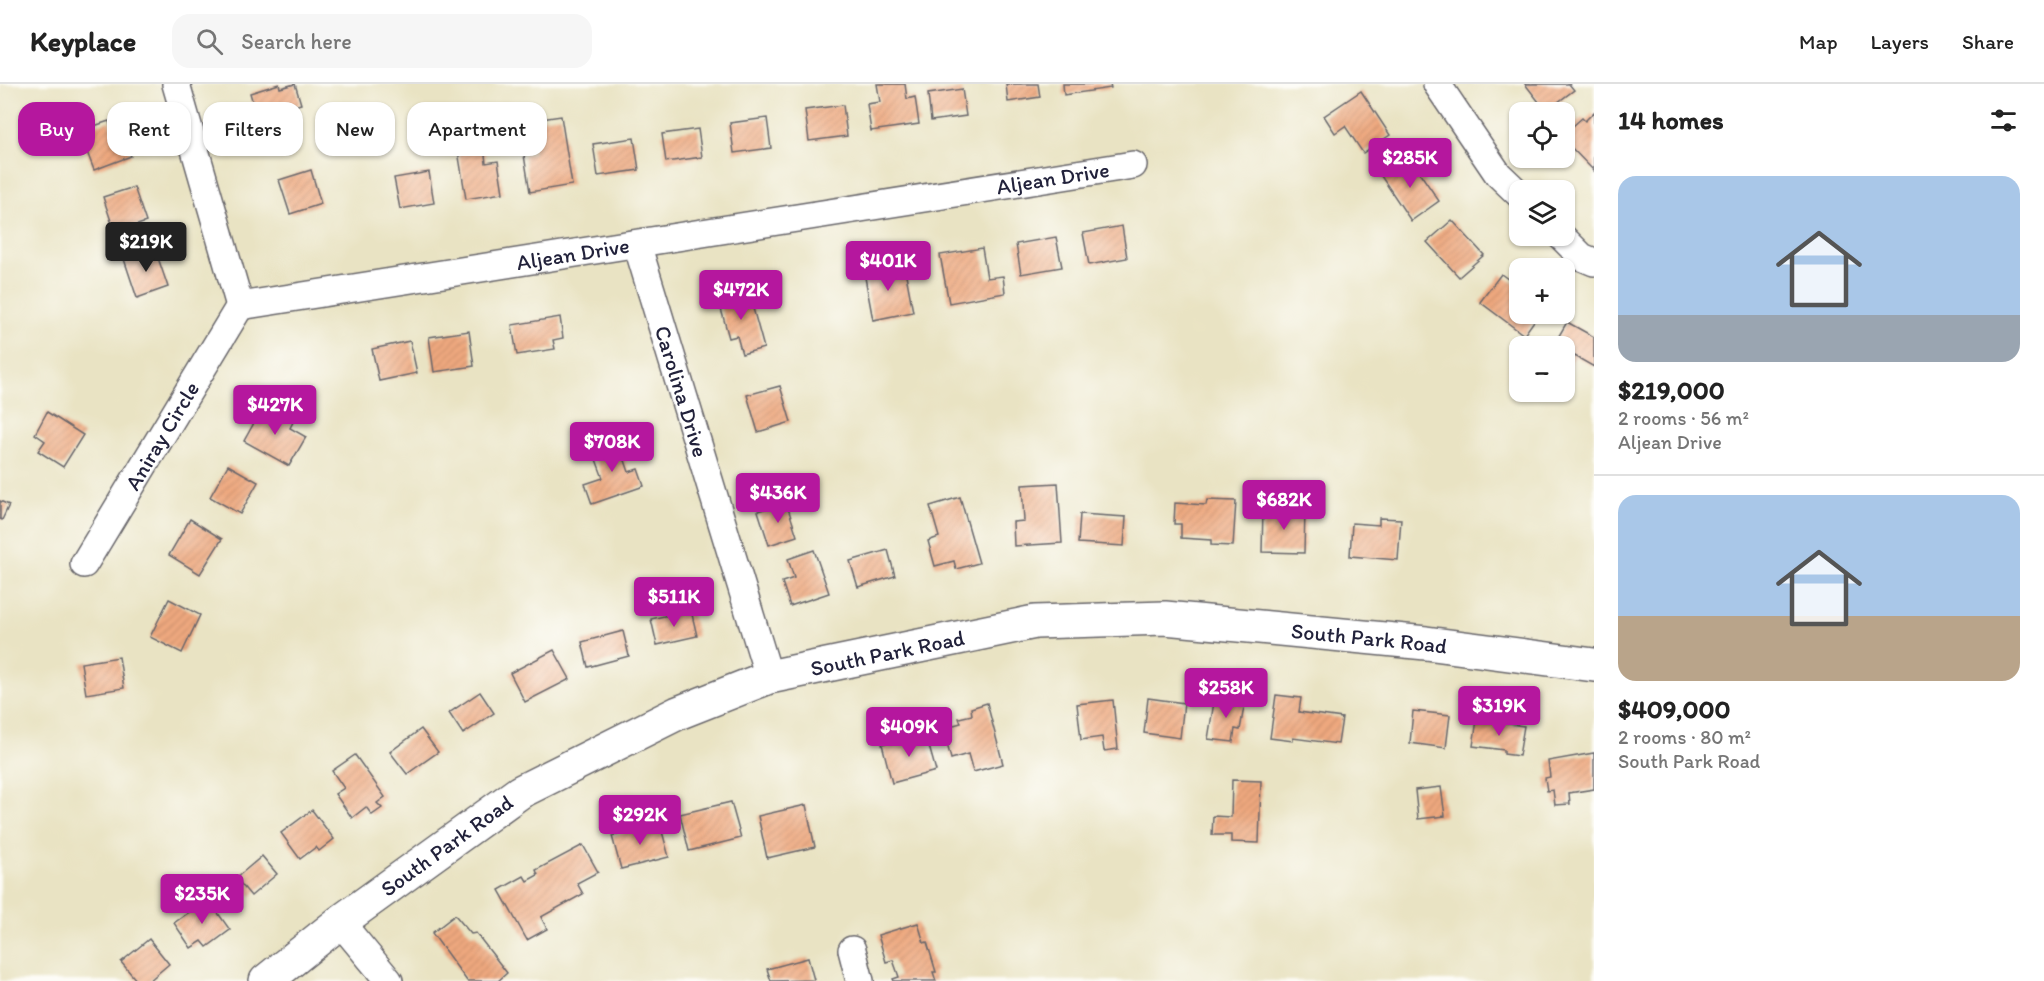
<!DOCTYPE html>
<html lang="en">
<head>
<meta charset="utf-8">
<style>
  :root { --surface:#fff; --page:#f6f6f6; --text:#222; --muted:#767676; --line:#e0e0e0; --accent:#b5179e }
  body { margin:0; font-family:Itim,sans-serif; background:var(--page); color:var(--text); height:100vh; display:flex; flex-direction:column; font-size:22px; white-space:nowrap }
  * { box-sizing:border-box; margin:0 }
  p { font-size:20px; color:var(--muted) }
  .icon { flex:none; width:33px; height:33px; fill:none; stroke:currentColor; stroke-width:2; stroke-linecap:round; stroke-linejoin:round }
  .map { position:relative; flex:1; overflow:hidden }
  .drawer { display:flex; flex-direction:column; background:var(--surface); width:450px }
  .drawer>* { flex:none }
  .guide { position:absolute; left:18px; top:18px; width:570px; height:54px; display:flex; gap:12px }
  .controls { position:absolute; left:1509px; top:18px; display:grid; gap:12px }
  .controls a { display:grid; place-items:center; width:66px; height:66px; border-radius:12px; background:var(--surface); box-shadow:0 2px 4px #0004; font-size:30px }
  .price { position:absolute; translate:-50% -51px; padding:0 14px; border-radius:6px; background:var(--accent); color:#fff; font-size:20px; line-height:39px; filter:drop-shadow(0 2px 3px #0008) }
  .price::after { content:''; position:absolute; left:50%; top:36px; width:18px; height:14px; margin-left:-9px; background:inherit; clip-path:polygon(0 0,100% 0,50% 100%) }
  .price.active { background:#222; color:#fff }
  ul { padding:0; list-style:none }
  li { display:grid; align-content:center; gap:12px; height:318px; padding:0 24px }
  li+li { border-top:2px solid var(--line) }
  li span { display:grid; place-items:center; height:186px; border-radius:18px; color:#555 }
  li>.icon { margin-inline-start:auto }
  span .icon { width:108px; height:108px; fill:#fffc; stroke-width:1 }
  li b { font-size:26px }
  h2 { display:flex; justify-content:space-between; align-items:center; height:72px; padding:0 24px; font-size:26px }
  .tag { padding:0 21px; border-radius:18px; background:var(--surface); box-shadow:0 2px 4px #0004; font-size:21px; line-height:54px }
  .tag.active { background:var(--accent); color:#fff }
  header { display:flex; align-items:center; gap:36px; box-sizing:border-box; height:84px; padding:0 30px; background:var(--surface); border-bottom:2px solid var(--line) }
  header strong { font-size:28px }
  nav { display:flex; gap:33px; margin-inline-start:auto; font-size:21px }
  .search { width:420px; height:54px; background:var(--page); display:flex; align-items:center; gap:15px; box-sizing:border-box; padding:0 21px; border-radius:18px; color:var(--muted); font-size:22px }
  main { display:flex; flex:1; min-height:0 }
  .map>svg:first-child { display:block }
  .building { fill:url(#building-hatch) }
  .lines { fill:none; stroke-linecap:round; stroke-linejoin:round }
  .minor-casing { stroke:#68666b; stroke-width:30 }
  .major-casing { stroke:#68666b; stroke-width:36 }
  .minor { stroke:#fff; stroke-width:27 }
  .major { stroke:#fff; stroke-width:33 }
  .labels { text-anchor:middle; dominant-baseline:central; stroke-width:4.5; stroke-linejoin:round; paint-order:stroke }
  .street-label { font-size:22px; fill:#22223b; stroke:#fdfcf7 }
</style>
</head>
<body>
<header>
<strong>Keyplace</strong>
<div class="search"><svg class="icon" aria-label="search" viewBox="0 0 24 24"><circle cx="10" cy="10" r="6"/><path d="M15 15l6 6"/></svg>Search here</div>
<nav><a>Map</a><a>Layers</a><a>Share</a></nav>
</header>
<main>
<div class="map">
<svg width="1594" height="897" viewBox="0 0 1594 897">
  <defs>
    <pattern id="building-hatch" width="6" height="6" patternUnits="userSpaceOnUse" patternTransform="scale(1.5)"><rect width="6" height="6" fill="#eea87e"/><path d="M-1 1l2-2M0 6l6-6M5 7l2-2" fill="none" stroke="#cc906e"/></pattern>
  </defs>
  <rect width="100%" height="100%" fill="#fdfcf7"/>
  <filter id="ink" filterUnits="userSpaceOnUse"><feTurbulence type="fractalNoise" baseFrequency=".0167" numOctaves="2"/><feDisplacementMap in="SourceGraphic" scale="12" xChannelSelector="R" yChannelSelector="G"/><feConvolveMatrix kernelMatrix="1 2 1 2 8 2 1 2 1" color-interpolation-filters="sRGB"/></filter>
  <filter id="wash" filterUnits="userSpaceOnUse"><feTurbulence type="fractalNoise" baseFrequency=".008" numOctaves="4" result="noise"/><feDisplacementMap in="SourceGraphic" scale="24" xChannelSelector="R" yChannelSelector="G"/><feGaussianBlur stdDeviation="1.35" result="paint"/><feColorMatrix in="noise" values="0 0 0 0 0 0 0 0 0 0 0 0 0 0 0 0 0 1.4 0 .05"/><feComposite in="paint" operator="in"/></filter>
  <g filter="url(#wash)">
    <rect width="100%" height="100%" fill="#e9e3c3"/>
    <g id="blocks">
      <g class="building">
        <polygon points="279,0 280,4 295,0 301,20 287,24 292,39 262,49 250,9"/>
        <polygon points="877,0 905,0 907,15 915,13 919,40 871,47 867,20 880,18"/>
        <polygon points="1006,0 1038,0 1040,13 1008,18"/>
        <polygon points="1063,0 1110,0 1111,4 1064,11"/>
        <polygon points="1525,0 1569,0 1574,6 1546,27"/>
        <polygon points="962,5 966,32 931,37 928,10"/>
        <polygon points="1361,7 1390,51 1363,69 1345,42 1335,49 1324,32"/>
        <polygon points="843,21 847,52 809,57 805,26"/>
        <polygon points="1594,28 1594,87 1564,56 1564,50 1582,34 1585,37"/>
        <polygon points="561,32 572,101 530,108 524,71 533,69 528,37"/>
        <polygon points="767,34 771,64 734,69 730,39"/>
        <polygon points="109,37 113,49 121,46 131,72 94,86 79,47"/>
        <polygon points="698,45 702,73 666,78 662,50"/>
        <polygon points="634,54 639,86 598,92 593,60"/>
        <polygon points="484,63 486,79 498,77 503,109 466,115 458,67"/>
        <polygon points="1409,73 1439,117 1411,137 1381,92"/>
        <polygon points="311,86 321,120 290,130 279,96"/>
        <polygon points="429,88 434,119 400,125 394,94"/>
        <polygon points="134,103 146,138 115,149 103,113"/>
        <polygon points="1452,136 1484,171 1459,193 1427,158"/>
        <polygon points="1122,142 1127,174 1089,181 1083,149"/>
        <polygon points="1056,153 1062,183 1021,190 1016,160"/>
        <polygon points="982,164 987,194 1003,192 1005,209 949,219 940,171"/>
        <polygon points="155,165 168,203 137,214 124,175"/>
        <polygon points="904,180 913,228 873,236 864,188"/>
        <polygon points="1501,190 1520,204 1520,230 1539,230 1524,251 1480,218"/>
        <polygon points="748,206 764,264 742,270 737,252 729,254 718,214"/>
        <polygon points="560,233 563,254 553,256 555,265 517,271 512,241"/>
        <polygon points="1567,238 1594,253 1594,283 1575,272 1567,286 1564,284 1564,262 1553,262"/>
        <polygon points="469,247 474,282 434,288 429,253"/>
        <polygon points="410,257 417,289 379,297 372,265"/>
        <polygon points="780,302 791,338 758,348 747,311"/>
        <polygon points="264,321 294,336 290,344 306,353 289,382 244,357"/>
        <polygon points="47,328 83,351 63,383 38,367 45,357 35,350"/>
        <polygon points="617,353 629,388 638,385 644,402 592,420 585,400 603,394 591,362"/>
        <polygon points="228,381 258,398 240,430 210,413"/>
        <polygon points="1058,399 1062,459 1014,462 1013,438 1024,437 1022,401"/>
        <polygon points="960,413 979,479 956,485 954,477 935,482 928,457 939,453 930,422"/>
        <polygon points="1207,416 1236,417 1233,462 1211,461 1211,456 1181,454 1181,440 1174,440 1175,419 1206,421"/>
        <polygon points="0,417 9,421 2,436 0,435"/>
        <polygon points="786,418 797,452 769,461 758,427"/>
        <polygon points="1263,425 1305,425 1304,469 1262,468"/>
        <polygon points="1080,430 1126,433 1124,462 1078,459"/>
        <polygon points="1379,434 1401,435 1398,476 1350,472 1352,439 1379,441"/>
        <polygon points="190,435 222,455 200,490 169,471"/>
        <polygon points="814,466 829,509 790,522 782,498 794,494 788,475"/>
        <polygon points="888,466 895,492 858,503 850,477"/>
        <polygon points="169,515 200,531 182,569 150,553"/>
        <polygon points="691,526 697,552 657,561 651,535"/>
        <polygon points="623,547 629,572 588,583 582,558"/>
        <polygon points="554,566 570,595 525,618 510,589"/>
        <polygon points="119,573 124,604 86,610 81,579"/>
        <polygon points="480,608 494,629 463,650 449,629"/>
        <polygon points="1276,611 1301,614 1299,628 1342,634 1338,660 1293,654 1293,657 1270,654"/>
        <polygon points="1215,612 1245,617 1240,646 1235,645 1233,658 1208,655"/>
        <polygon points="1148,614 1184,619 1180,654 1144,649"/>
        <polygon points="1113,616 1118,665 1104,667 1102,653 1081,656 1077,620"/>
        <polygon points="987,619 1003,680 973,688 968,670 951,675 943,644 961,639 959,634 972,631 971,624"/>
        <polygon points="1413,627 1450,631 1446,664 1410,659"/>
        <polygon points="1477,636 1524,642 1519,672 1504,670 1504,666 1473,662"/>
        <polygon points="421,645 438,668 407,690 390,668"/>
        <polygon points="925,648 936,687 892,699 882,660"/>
        <polygon points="1594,669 1594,705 1569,709 1570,720 1555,721 1553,706 1547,707 1545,694 1550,693 1548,677"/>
        <polygon points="355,671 385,713 377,719 382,724 372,731 366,723 352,734 335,710 344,704 332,687"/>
        <polygon points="1232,696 1261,697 1259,759 1231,758 1231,751 1212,751 1213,732 1231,733"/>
        <polygon points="1441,703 1445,732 1418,735 1415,706"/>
        <polygon points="731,718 741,754 689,767 680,730"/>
        <polygon points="806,721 815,763 767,774 758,732"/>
        <polygon points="312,726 334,755 319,767 316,763 300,775 281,749"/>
        <polygon points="660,740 669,773 621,785 612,752"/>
        <polygon points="583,761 598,788 577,799 583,810 541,833 547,845 527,856 499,806 524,792 527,797 538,791 536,786"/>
        <polygon points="262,772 277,790 251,812 236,794"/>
        <polygon points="208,815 230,846 207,863 202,857 191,864 174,839"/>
        <polygon points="455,831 471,850 476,849 507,889 498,897 467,897 432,849"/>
        <polygon points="918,839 924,859 927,858 936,888 933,888 936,897 894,897 893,895 899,893 893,876 886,878 878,851"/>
        <polygon points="149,855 169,880 149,897 137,897 121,878"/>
        <polygon points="808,874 814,896 771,897 767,885"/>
      </g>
    </g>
  </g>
  <g filter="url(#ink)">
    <use href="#blocks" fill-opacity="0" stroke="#68666b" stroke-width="1.5"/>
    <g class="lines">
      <g class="minor-casing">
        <g id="minor">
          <path id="s1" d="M176,0L240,222L1133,81"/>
          <polyline points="1437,0 1498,90 1520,111"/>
          <polyline points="1561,152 1582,173 1594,178"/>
          <path id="s2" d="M637,160L769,593"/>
          <path id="s3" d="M84,480L240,222"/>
          <polyline points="340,838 389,897"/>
          <polyline points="852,866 860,897"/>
        </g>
      </g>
      <g class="major-casing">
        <g id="major">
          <path id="s4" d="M266,897L340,838L520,708L678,629L769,593L1035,538L1165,534L1426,559L1594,581"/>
        </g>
      </g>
      <use href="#minor" class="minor"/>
      <use href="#major" class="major"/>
    </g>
  </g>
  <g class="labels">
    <g class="street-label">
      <text stroke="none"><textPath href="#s1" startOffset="1054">Aljean Drive</textPath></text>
      <text stroke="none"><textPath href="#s1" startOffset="568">Aljean Drive</textPath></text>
      <text stroke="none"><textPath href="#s2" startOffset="154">Carolina Drive</textPath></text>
      <text stroke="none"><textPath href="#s3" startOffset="150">Aniray Circle</textPath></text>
      <text stroke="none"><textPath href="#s4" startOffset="1198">South Park Road</textPath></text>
      <text stroke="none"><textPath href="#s4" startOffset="712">South Park Road</textPath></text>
      <text stroke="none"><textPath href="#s4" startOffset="226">South Park Road</textPath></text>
    </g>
  </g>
</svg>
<div class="controls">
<a><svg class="icon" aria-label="locate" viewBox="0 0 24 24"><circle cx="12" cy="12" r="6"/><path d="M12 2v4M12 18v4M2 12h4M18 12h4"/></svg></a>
<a><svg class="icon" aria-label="layers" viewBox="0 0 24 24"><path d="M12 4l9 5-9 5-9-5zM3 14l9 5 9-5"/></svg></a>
<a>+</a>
<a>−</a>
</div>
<b class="price" style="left:1410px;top:105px">$285K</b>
<b class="price active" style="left:146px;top:189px">$219K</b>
<b class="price" style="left:888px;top:208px">$401K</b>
<b class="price" style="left:741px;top:237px">$472K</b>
<b class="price" style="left:275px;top:352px">$427K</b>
<b class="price" style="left:612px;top:389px">$708K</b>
<b class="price" style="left:778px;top:440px">$436K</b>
<b class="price" style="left:1284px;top:447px">$682K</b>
<b class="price" style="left:674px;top:544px">$511K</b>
<b class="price" style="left:1226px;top:635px">$258K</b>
<b class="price" style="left:1499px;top:653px">$319K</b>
<b class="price" style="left:909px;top:674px">$409K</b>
<b class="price" style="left:640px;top:762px">$292K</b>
<b class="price" style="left:202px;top:841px">$235K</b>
<div class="guide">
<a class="tag active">Buy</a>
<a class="tag">Rent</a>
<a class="tag">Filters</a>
<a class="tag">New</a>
<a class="tag">Apartment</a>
</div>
</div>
<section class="drawer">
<h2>14 homes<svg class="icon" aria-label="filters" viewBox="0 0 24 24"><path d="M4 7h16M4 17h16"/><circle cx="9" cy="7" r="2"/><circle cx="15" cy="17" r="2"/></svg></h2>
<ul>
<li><span style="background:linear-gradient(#a9c7e8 75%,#9aa5b1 0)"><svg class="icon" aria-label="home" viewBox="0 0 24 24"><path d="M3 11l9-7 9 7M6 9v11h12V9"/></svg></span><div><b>$219,000</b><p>2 rooms · 56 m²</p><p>Aljean Drive</p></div></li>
<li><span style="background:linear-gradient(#a9c7e8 65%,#b9a48a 0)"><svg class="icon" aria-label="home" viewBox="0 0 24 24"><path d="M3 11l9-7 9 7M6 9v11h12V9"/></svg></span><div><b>$409,000</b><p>2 rooms · 80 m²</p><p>South Park Road</p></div></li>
</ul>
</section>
</main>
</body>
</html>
